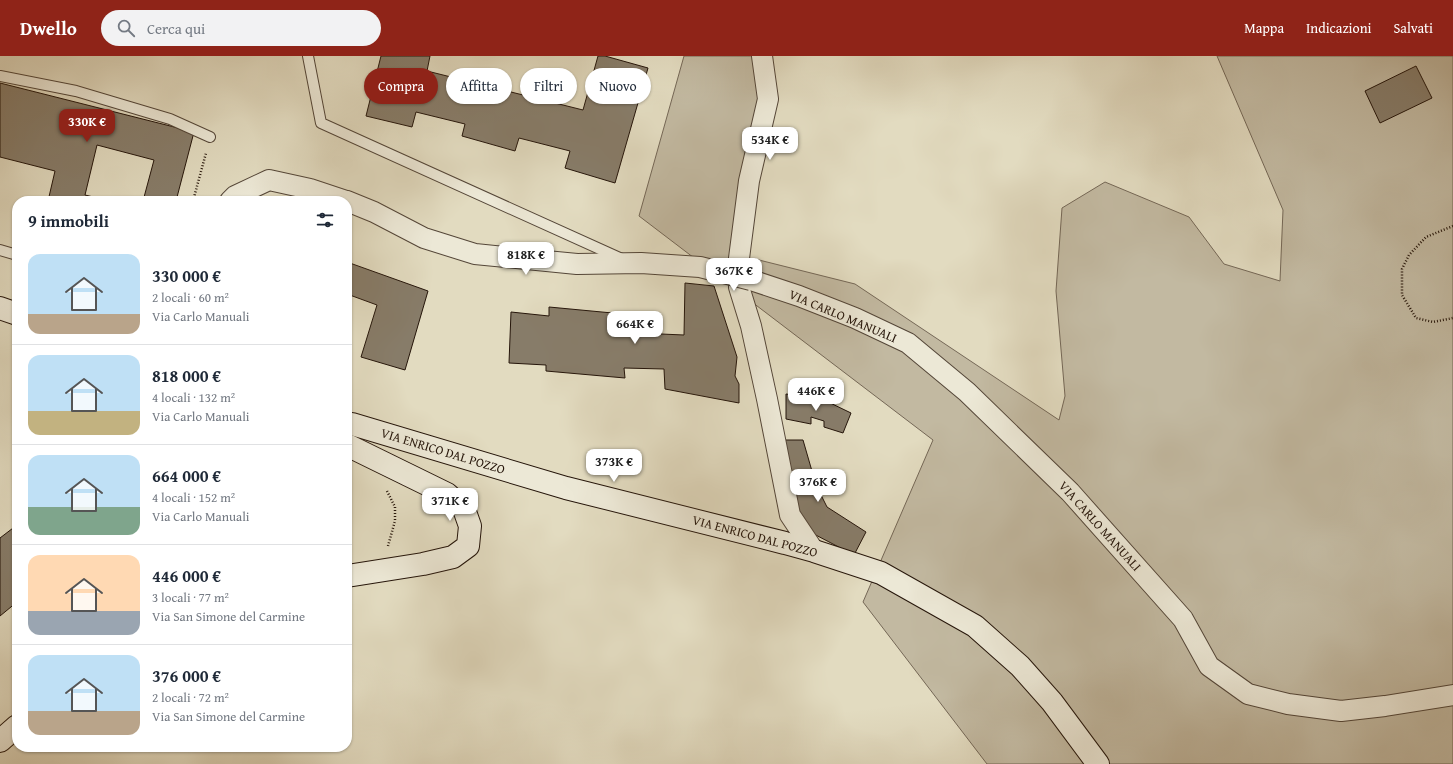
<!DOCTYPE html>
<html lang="it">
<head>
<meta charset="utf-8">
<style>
  :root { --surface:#fff; --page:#f2f2f3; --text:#1f2937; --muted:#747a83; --line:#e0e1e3; --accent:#8f2418 }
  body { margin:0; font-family:"Gentium Book Plus",serif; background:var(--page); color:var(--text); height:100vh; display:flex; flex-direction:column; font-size:15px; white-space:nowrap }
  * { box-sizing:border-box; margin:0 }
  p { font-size:13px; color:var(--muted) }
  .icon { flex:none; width:22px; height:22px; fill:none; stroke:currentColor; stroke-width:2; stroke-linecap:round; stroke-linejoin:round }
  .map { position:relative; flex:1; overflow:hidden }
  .side { position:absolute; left:12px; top:140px; width:340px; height:556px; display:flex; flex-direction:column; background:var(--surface); border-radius:16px; box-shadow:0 1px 3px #0004 }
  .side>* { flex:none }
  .banner { position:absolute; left:364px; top:12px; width:380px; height:36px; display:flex; gap:8px }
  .price { position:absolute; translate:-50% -34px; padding:0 9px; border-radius:8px; background:#fff; color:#222; font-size:13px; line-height:26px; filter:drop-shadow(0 1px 2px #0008) }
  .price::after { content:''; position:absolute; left:50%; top:24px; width:12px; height:9px; margin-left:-6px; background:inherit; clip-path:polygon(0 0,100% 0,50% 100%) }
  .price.current { background:var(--accent); color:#fff }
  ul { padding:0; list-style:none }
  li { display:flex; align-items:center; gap:12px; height:100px; padding:0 16px }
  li+li { border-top:1px solid var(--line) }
  li span { display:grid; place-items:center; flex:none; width:112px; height:80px; border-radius:12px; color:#555 }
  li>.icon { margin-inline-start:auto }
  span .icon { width:48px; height:48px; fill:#fffc; stroke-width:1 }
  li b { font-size:17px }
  h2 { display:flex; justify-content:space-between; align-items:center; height:48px; padding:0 16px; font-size:17px }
  .pill { padding:0 14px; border-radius:18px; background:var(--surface); box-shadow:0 1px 3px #0004; font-size:14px; line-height:36px }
  .pill.current { background:var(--accent); color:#fff }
  header { display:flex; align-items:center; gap:24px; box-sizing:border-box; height:56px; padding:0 20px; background:var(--accent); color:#fff }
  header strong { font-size:19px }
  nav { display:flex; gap:22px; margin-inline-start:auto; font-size:14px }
  .search { width:280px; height:36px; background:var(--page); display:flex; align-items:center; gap:10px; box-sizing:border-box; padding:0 14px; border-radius:22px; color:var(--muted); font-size:15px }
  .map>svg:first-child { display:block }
  .green { fill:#c2b9a1; stroke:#746756 }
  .building { fill:#877c69; stroke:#25150a }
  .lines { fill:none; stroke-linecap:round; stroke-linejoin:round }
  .lane-casing { stroke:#544638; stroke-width:12 }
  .street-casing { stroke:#544638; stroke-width:22 }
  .secondary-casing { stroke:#25150a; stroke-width:24 }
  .path { stroke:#25150a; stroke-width:2.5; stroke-dasharray:1 2; stroke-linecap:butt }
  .lane { stroke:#ece8d6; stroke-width:10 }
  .street { stroke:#ece8d6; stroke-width:20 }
  .secondary { stroke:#ece8d6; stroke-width:22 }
  .street-bridge-casing { stroke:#544638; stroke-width:22; stroke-linecap:butt }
  .street-bridge { stroke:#ece8d6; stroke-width:20 }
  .labels { text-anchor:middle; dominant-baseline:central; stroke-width:3; stroke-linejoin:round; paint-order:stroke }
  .street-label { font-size:13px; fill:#25150a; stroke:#ece8d6 }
</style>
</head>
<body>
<header>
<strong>Dwello</strong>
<div class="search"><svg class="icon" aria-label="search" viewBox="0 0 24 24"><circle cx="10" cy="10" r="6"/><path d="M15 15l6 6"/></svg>Cerca qui</div>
<nav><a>Mappa</a><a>Indicazioni</a><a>Salvati</a></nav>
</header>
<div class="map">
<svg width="1453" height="708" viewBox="0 0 1453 708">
  <rect width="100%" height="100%" fill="#e2dbc0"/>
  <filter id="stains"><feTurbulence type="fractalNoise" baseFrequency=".005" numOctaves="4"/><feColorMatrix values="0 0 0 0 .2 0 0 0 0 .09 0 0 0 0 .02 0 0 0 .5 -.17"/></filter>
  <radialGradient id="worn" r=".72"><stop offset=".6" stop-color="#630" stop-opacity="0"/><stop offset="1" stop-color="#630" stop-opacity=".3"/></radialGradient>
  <polygon class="green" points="684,0 762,0 768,43 738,210 755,203 855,228 1059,364 1065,340 1056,235 1062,152 1105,126 1189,161 1224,208 1280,225 1283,154 1217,0 1453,0 1453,708 987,708 863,546 933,384 639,160"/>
  <g class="building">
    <polygon points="381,0 430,0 427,15 583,54 598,0 605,0 648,12 615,127 565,112 570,95 519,82 515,95 462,80 465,68 416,56 412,71 366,60"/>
    <polygon points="1416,10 1432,42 1380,67 1365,35"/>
    <polygon points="0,27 194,76 176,145 143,145 154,104 97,89 85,139 110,145 48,145 55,115 0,101"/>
    <polygon points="347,206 428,235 405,314 361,301 377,249 347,238"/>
    <polygon points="685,227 714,230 737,301 735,320 739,328 739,347 665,333 664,313 624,312 625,322 546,315 546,309 509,307 511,256 549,260 549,251 623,258 624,264 662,264 661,278 684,279"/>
    <polygon points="786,338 822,343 851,357 843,377 824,371 824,365 811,361 811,368 786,363"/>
    <polygon points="783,384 803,384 816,429 827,451 866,476 854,499 810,476 799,457"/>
    <polygon points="17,469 17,546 0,560 0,482"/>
  </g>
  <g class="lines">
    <g class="lane-casing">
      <g id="lane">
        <polyline points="308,0 321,67 622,203"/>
        <polyline points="0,20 76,35 170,63 210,81"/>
        <polyline points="0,194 17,199"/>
      </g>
    </g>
    <g class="street-casing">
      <g id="street">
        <polyline points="230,145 235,140 269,124 310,133 346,145"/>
        <polyline points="347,145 374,156 424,182 475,198 577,208 641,207 700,211 724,217"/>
        <polyline points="738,210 749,125 768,43 762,0"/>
        <polyline points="751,224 799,240 855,262 908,287 967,336 1070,436 1183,563 1209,610 1248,638 1288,648 1341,655 1385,650 1453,639"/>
        <polyline points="739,231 751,270 767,343 790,459 814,495"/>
      </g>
    </g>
    <g class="secondary-casing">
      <g id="secondary">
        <polyline points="0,252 17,258"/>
        <polyline points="347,369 352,368 566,432 785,487 814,495 881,517 975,570 1020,610 1052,646 1098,708"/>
        <polyline points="347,389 447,438 464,453 470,470 468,490 453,501 423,508 347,520"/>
        <polyline points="0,685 17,670"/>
      </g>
    </g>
    <g class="path">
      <polyline points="193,145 206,97"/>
      <polyline points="1453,170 1426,181 1409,199 1402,213 1402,239 1416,262 1433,266 1453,262"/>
      <polyline points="387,435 395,451 395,465 388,490"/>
    </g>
    <use href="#lane" class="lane"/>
    <use href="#street" class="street"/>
    <use href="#secondary" class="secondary"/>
    <g class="street-bridge-casing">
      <polyline id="street-bridge" points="724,217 751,224"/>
    </g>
    <use href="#street-bridge" class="street-bridge"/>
  </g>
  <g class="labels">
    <g class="street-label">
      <text transform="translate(843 260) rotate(23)">VIA CARLO MANUALI</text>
      <text transform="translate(443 395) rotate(17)">VIA ENRICO DAL POZZO</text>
      <text transform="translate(1100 470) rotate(48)">VIA CARLO MANUALI</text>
      <text transform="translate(755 480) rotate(15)">VIA ENRICO DAL POZZO</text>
    </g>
  </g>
  <rect width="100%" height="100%" filter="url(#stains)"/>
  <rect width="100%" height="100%" fill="url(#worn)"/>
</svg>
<b class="price current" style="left:87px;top:87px">330K €</b>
<b class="price" style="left:770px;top:105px">534K €</b>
<b class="price" style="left:526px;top:220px">818K €</b>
<b class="price" style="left:734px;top:236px">367K €</b>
<b class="price" style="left:635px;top:289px">664K €</b>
<b class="price" style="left:816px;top:356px">446K €</b>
<b class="price" style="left:614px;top:427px">373K €</b>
<b class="price" style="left:818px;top:447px">376K €</b>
<b class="price" style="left:450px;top:466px">371K €</b>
<div class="banner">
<a class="pill current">Compra</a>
<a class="pill">Affitta</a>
<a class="pill">Filtri</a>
<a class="pill">Nuovo</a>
</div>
<section class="side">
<h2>9 immobili<svg class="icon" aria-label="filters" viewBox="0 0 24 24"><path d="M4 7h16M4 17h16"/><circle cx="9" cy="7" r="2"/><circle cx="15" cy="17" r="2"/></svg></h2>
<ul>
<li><span style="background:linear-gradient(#bfe0f5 75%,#b9a48a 0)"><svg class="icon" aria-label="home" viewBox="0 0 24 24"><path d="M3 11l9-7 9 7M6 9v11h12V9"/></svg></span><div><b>330 000 €</b><p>2 locali · 60 m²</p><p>Via Carlo Manuali</p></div></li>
<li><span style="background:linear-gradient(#bfe0f5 70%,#c2b280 0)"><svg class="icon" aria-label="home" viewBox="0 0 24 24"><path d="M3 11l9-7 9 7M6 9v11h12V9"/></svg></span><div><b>818 000 €</b><p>4 locali · 132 m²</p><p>Via Carlo Manuali</p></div></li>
<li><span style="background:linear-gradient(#bfe0f5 65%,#7fa58c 0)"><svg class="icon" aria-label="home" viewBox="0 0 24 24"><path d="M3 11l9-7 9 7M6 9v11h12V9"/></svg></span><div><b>664 000 €</b><p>4 locali · 152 m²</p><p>Via Carlo Manuali</p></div></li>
<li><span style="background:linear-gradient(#ffd9b3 70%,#9aa5b1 0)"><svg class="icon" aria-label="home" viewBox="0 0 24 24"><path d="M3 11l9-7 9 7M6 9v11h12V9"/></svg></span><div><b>446 000 €</b><p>3 locali · 77 m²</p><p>Via San Simone del Carmine</p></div></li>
<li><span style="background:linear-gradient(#bfe0f5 70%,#b9a48a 0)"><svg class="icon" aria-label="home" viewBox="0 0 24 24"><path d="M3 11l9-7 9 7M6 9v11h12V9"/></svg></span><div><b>376 000 €</b><p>2 locali · 72 m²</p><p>Via San Simone del Carmine</p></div></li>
</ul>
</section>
</div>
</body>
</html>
